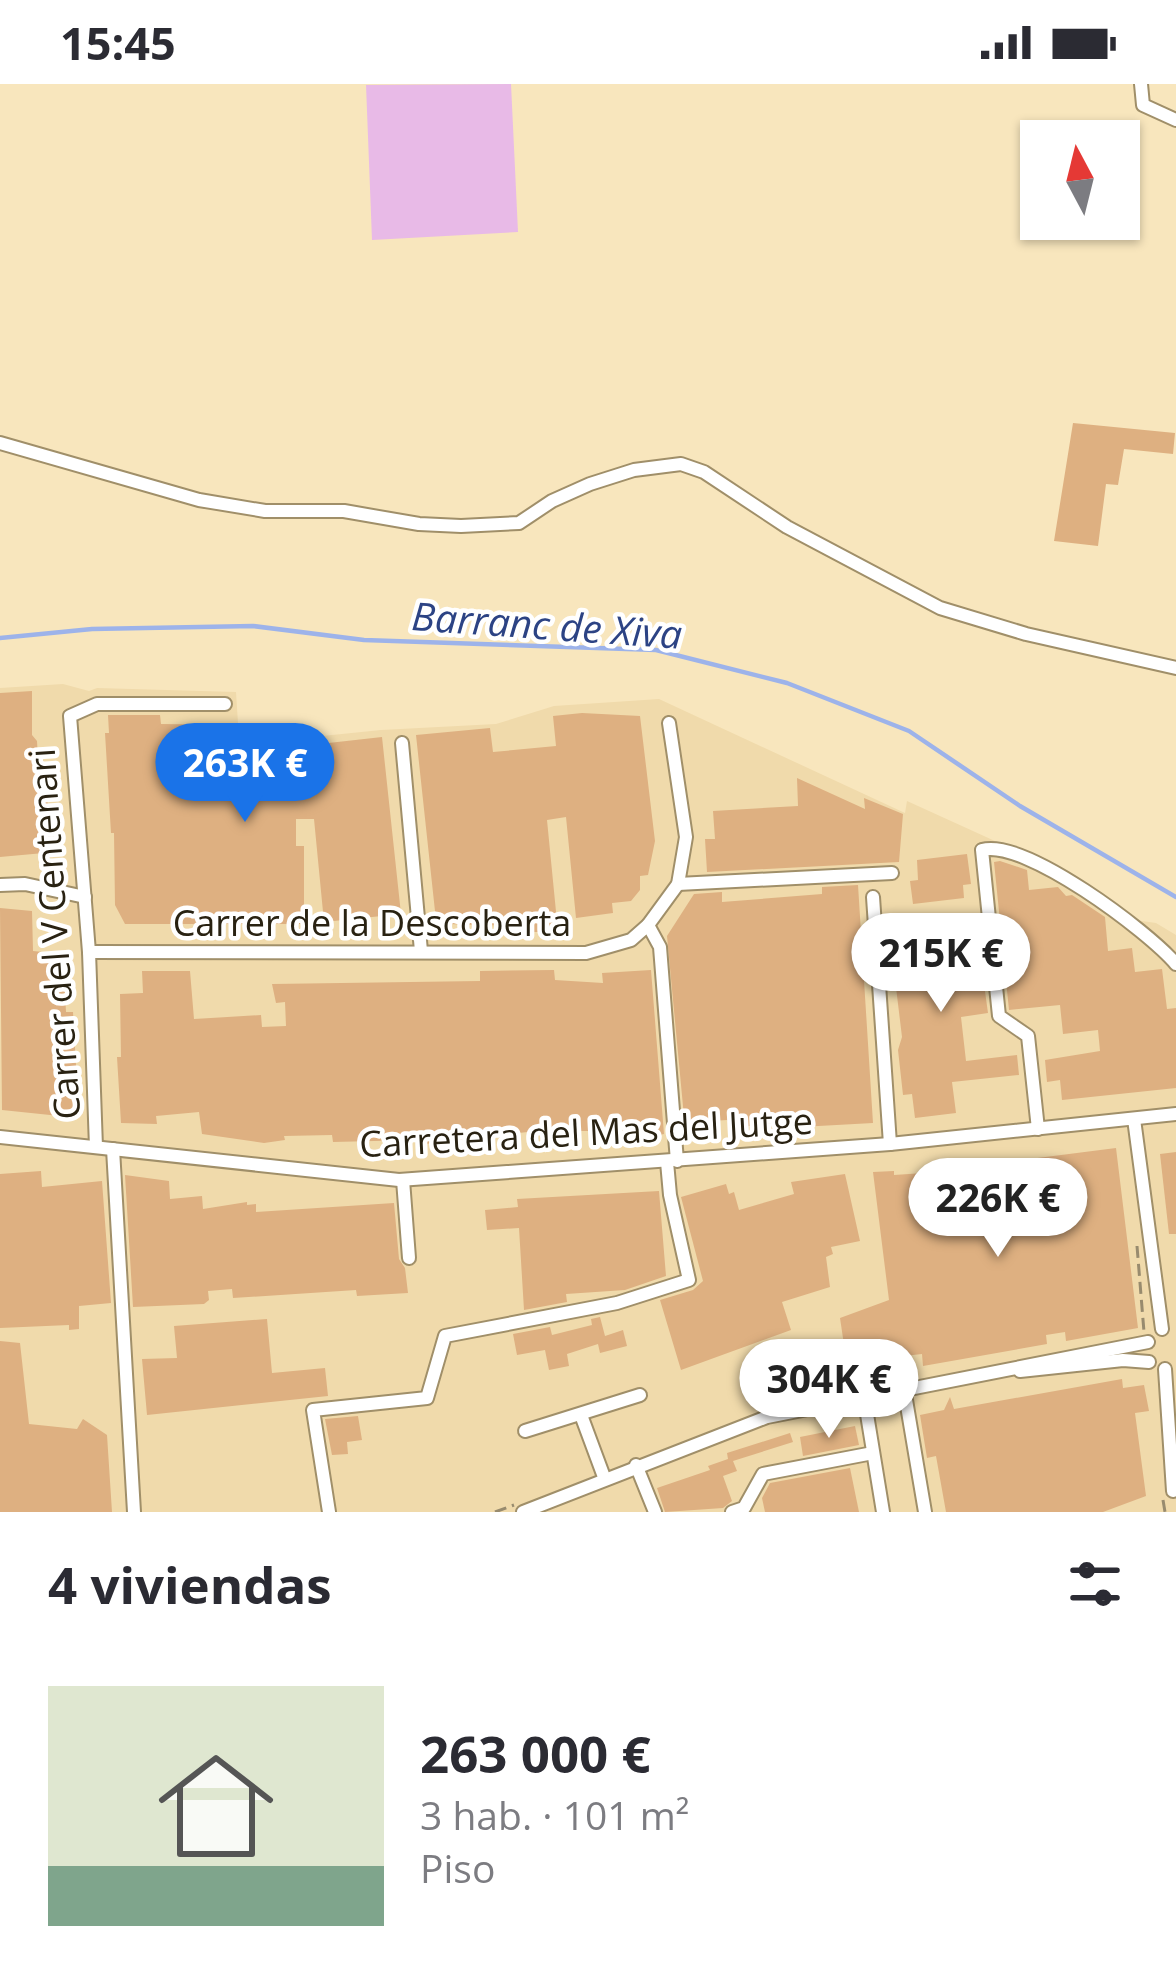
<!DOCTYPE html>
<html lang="es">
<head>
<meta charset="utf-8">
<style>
  :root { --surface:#fff; --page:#f2f2f3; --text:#2b2b33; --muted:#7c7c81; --accent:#1a73e8 }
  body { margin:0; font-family:"Open Sans",sans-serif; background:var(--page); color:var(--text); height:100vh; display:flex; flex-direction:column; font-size:45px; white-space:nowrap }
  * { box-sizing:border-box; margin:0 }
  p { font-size:39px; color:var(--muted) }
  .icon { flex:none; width:66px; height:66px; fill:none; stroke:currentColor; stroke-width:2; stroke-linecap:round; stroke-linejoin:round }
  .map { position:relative; height:1428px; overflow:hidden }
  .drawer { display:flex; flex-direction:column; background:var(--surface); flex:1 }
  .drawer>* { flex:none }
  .needle { width:78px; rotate:353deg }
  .fabs { position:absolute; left:1020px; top:36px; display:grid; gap:24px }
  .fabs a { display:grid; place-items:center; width:120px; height:120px; border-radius:0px; background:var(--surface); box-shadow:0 3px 9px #0004; font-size:60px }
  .price { position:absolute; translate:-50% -102px; padding:0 27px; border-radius:42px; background:#fff; color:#222; font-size:39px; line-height:78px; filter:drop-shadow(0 3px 6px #0008) }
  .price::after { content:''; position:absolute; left:50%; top:72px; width:36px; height:27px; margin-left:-18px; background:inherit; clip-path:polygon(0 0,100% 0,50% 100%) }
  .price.selected { background:var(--accent); color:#fff }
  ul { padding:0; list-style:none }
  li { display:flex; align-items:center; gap:36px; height:300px; padding:0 48px }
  li span { display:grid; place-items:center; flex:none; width:336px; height:240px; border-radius:0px; color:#555 }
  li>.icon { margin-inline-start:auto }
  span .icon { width:144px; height:144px; fill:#fffc; stroke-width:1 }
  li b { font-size:51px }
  h2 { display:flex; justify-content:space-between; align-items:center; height:144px; padding:0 48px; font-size:51px }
  .status { display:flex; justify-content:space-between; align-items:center; height:84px; padding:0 60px; background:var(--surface); direction:ltr }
  .status svg { height:33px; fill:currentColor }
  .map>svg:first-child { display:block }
  .built { fill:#f0daab }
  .green { fill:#e8bae7 }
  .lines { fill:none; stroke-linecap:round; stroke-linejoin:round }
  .stream { stroke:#9db3ea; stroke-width:4.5 }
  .building { fill:#deb081 }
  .minor-casing { stroke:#a08f69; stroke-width:16 }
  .path { stroke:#988b6e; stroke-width:3; stroke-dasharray:12 6; stroke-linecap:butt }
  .minor { stroke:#fff; stroke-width:12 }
  .labels { text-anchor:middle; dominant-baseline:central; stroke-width:9; stroke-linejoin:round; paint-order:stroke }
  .street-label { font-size:36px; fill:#292212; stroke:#fff }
  .water-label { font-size:39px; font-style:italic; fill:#2c4384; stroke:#fff }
</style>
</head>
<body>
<div class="status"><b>15:45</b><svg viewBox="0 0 49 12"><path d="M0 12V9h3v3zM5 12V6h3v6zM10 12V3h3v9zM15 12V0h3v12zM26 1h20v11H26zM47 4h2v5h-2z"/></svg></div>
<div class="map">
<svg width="1176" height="1428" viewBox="0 0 1176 1428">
  <rect width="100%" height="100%" fill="#f8e6bd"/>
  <polygon class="built" points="63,600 89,607 97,604 236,608 239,655 293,655 381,646 496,640 554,622 659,615 905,729 907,717 1070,791 1135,836 1156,839 1176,851 1176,1428 0,1428 0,604"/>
  <polygon class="green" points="511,0 518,148 372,156 366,1"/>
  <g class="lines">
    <polyline class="stream" points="0,554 92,545 253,542 364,556 656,566 787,599 909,647 1020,722 1176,813"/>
  </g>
  <g class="building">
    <polygon points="1073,339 1175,349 1173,370 1124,365 1118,401 1106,400 1098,462 1054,457"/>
    <polygon points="32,607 32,651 37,657 38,675 43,675 52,759 44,769 0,773 0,609"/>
    <polygon points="582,629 640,632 655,757 648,791 640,792 640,806 631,817 612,819 613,829 576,834 566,733 547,736 558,848 525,848 524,842 446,840 435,827 416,651 490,644 493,668 556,662 553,632"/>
    <polygon points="108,631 160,631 161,640 237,641 238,655 293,655 293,663 382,653 401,830 324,838 314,735 296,735 296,762 304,762 304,840 125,840 115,821 114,749 111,749 105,649 109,649"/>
    <polygon points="797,694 865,725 864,714 903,730 899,778 707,788 705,755 715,755 713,727 798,722"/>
    <polygon points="967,770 971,800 963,801 964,814 913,820 910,797 918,796 917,776"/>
    <polygon points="1000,777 1027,786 1029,806 1058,803 1066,812 1072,811 1105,833 1108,867 1132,864 1135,888 1162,885 1167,925 1176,924 1176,1004 1062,1016 1060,996 1047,998 1045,976 1100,967 1098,946 1063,950 1060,921 1009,926 994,778"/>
    <polygon points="858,801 873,1039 782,1044 782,1033 754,1035 750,1042 733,1043 727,1036 695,1038 696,1054 686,1054 667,852 694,810 722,808 722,818 822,810 822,803"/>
    <polygon points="0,824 32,827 33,867 63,870 66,928 73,928 79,1034 2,1026"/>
    <polygon points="975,835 988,929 961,933 966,977 1017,971 1019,991 952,998 956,1029 915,1034 912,1010 903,1011 898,966 902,953 895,895 902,887 903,843"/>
    <polygon points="554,886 555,896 603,899 602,889 651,886 664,1050 636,1056 635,1047 536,1047 416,1061 415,1056 333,1058 332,1051 284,1052 285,1056 264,1059 202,1050 199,1028 156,1032 157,1040 121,1039 117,973 121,973 120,910 143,909 142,887 190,887 194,935 261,931 262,943 286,942 285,918 276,919 272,900 480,897 480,887"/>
    <polygon points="1116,1064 1138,1244 1066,1257 1065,1248 1046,1251 1047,1260 923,1282 922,1270 904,1272 904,1267 884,1268 885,1273 847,1281 840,1234 889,1216 873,1088 894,1087 894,1091 983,1085 983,1081"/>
    <polygon points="1176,1068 1176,1150 1169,1150 1160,1070"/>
    <polygon points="41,1087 42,1103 102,1097 111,1219 79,1222 79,1245 69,1246 69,1241 0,1244 0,1090"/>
    <polygon points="845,1090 860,1157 831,1163 833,1170 826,1173 830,1203 782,1218 791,1246 681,1286 660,1216 693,1206 703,1197 681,1113 726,1100 729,1110 734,1108 739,1126 794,1110 791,1098"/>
    <polygon points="125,1091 169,1097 170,1115 202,1112 203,1125 247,1118 247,1121 256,1120 256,1128 394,1119 399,1175 405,1184 408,1209 357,1212 356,1206 233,1214 232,1205 208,1207 209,1216 204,1220 133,1223"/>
    <polygon points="659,1107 666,1192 625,1206 566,1210 567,1218 524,1226 519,1144 487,1146 485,1126 518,1123 517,1115"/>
    <polygon points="600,1233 605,1252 623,1246 627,1262 600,1269 598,1260 567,1270 569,1282 549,1286 545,1266 517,1271 513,1250 550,1243 552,1251 592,1241 591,1235"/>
    <polygon points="267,1235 272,1289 325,1284 328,1312 147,1331 142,1275 177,1274 174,1242"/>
    <polygon points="0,1257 20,1259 29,1340 77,1345 83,1335 107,1351 112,1428 0,1428"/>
    <polygon points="1122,1295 1123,1304 1144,1301 1149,1327 1135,1329 1146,1412 1103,1428 946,1428 936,1372 927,1374 920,1331 944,1326 950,1313 954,1325"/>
    <polygon points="358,1332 362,1356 347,1358 348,1370 332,1371 325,1335"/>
    <polygon points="855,1342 859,1361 803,1372 800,1353"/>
    <polygon points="790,1349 793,1358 733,1377 737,1387 723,1392 732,1417 723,1424 665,1428 657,1404 710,1386 708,1382 728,1375 727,1369"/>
    <polygon points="850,1384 859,1428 765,1428 762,1414 770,1399"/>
  </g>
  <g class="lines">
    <g class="minor-casing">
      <g id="minor">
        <polyline points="1141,0 1143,21 1176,36"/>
        <polyline points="0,359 199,416 265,427 344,427 419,440 461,442 519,439 552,417 590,400 634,386 681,380 704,388 787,443 940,524 1026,550 1176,584"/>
        <polyline points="669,639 686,753 678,800 648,841 660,863 677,1077"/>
        <polyline points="402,659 421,867"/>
        <polyline points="678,800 892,789"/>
        <polyline points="0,801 25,800 85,813"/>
        <polyline points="873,813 890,1060"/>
        <polyline points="89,868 586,869 631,856 648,841"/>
        <polyline points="1134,1035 1162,1245"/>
        <path d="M1038,1045L1028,952L999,932L982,766C1024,754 1148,847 1176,880"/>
        <polyline points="0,1053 399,1096 890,1060 1176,1030"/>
        <polyline points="96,1063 89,868 70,632 97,620 225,620"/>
        <polyline points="113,1065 134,1428"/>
        <polyline points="403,1096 409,1174"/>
        <polyline points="1165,1285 1173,1407"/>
        <polyline points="1020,1287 1123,1276 1149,1278"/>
        <polyline points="904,1304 925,1428"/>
        <polyline points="864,1312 883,1428"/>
        <polyline points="581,1331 604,1393"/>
        <polyline points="525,1347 640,1311"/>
        <polyline points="636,1381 655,1428"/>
        <polyline points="329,1428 313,1326 427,1314 445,1252 617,1219 689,1196 670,1111 667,1078"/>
        <polyline points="523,1428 767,1333 1148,1258"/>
        <polyline points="732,1428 744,1424 763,1390 873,1369"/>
      </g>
    </g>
    <g class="path">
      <polyline points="1137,1162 1144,1248"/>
      <polyline points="1163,1416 1165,1428"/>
      <polyline points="495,1428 514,1421"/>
    </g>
    <use href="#minor" class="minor"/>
  </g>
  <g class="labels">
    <g class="street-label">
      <text x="372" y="838">Carrer de la Descoberta</text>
      <text transform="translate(54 850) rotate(-94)">Carrer del V Centenari</text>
      <text transform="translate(586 1048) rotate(-3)">Carretera del Mas del Jutge</text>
    </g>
    <g class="water-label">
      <text transform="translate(547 540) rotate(4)">Barranc de Xiva</text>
    </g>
  </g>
</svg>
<div class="fabs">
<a><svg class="needle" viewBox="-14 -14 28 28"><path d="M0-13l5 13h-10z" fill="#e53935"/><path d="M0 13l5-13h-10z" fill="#7c7c81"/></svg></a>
</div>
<b class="price selected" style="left:245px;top:741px">263K €</b>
<b class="price" style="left:941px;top:931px">215K €</b>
<b class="price" style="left:998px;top:1176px">226K €</b>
<b class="price" style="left:829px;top:1357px">304K €</b>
</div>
<section class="drawer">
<h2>4 viviendas<svg class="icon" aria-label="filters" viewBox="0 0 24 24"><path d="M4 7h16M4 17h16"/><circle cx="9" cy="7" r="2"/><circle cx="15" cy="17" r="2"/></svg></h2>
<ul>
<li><span style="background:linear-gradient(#dfe7d0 75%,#7fa58c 0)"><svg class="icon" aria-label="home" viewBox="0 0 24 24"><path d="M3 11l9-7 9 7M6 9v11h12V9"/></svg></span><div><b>263 000 €</b><p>3 hab. · 101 m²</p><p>Piso</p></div></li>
</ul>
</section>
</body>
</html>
